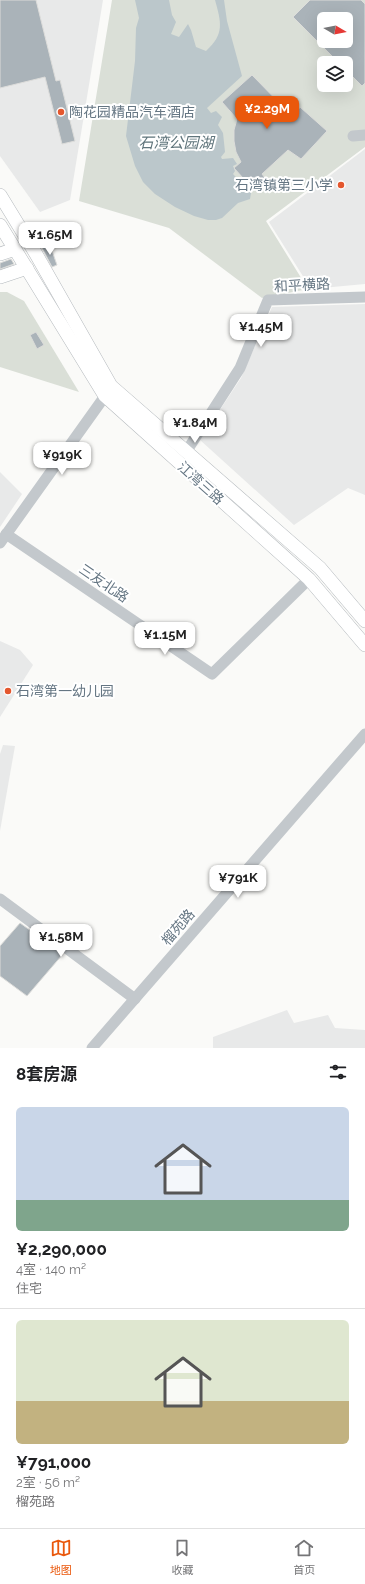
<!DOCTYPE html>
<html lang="zh">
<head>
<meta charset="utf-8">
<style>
  :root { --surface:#fff; --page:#f6f6f6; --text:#202124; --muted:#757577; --line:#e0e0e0; --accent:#ea580c }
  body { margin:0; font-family:Raleway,"Noto Sans SC",sans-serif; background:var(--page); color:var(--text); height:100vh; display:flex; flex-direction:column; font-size:15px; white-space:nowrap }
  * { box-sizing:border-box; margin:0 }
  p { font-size:13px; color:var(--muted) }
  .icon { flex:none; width:22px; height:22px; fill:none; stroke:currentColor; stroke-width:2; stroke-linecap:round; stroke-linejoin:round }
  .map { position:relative; height:1048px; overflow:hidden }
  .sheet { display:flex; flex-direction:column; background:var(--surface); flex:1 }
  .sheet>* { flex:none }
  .needle { width:26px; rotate:100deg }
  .controls { position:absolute; left:317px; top:12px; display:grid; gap:8px }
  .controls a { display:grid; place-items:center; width:36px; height:36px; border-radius:6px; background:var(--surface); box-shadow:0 4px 16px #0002; font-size:20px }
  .price { position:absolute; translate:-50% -34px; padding:0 9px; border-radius:8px; background:#fff; color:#222; font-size:13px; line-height:26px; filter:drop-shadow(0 1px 2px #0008) }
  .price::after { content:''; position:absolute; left:50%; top:24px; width:12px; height:9px; margin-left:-6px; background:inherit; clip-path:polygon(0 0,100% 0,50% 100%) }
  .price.selected { background:var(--accent); color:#fff }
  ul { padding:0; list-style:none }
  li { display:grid; align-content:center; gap:8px; height:212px; padding:0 16px }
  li+li { border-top:1px solid var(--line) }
  li span { display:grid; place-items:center; height:124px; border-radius:6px; color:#555 }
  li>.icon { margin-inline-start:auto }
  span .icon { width:72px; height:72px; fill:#fffc; stroke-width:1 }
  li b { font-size:17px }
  h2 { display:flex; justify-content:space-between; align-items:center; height:48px; padding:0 16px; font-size:17px }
  .tabs { display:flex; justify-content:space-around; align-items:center; height:56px; border-top:1px solid var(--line); background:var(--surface); font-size:11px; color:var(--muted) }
  .tabs a { display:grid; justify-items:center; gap:2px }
  .tabs .selected { color:var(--accent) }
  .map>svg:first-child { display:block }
  .built { fill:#e8e9e9 }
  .green { fill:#dadfd7; fill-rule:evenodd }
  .water { fill:#bbc7cb }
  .building { fill:#aab3b9; stroke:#dcdcda; fill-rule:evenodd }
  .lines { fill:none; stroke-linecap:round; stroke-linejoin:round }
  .major-casing { stroke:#b5babe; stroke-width:14 }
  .minor { stroke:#c3c8cc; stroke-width:11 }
  .major { stroke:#fff; stroke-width:13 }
  .poi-dot { fill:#e4572e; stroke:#fff; stroke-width:1.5 }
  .labels { text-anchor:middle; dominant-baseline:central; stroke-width:4; stroke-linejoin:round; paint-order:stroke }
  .poi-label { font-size:14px; fill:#657683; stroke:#fff; text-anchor:start }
  .street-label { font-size:14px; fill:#657683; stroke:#fff }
  .water-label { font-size:15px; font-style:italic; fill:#60757c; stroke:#fff }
</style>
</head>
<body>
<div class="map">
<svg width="365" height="1048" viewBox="0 0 365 1048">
  <rect width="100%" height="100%" fill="#fafaf8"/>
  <g class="built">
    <polygon points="0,0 103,0 70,200 40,212 0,156"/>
    <polygon points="365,149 365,284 311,289 269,222"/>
    <polygon points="365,304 365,495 348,488 294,525 200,440 241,378 272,307"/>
    <polygon points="0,472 22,494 0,527"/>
    <polygon points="0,641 20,650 33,665 0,717"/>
    <polygon points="3,745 15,746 0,831 0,754"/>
    <polygon points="287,1010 294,1023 328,1015 335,1028 365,1030 365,1048 213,1048 213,1037"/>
  </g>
  <g class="green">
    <path d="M112,0H365V147L266,221L308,289L262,298L169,228L79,201ZM324,19H346V41H324ZM324,63H346V85H324Z"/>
    <polygon points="0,292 7,292 24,301 79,392 0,367"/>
  </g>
  <path class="water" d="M135,0H169L172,15L176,22L171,34L179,37L188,24L191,30L196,47L206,51C225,34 221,22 215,0H224L227,21L242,76L207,108L211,113L216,111L222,117L218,125L223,133L225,152L221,157L222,159L233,158L237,164L233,166L235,171L233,174L251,193L250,199L238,203L222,218L216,220H208L194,216L175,207L155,194L143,182L135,166L126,136L135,61L136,28L139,18Z"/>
  <g class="building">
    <polygon points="0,0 36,0 56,81 60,80 75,141 62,144 45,77 0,88"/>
    <path d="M310,0H361L365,4V83L362,86L346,70V63H339L293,17ZM324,19H346V41H324Z"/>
    <polygon points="252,75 293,117 300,107 327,131 301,159 288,150 262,174 265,178 252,188 234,168 241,162 236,152 234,141 234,130 237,119 222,102"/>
    <polygon points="50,245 57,265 52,267 42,248"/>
    <polygon points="11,259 14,264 0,269 0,263"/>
    <polygon points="36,332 44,345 37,349 30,335"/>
    <polygon points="20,923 63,954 27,996 0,976 0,946"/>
  </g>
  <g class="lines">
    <g class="major-casing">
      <g id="major">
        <polyline points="0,195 36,254 111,386 320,568 365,621"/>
        <polyline points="0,225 105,396 309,579 365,645"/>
        <polyline points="0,254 15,249"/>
        <polyline points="0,277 27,268"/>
      </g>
    </g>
    <g class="minor">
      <polyline points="353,136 365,135"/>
      <polyline points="186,452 240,368 268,300 365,297"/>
      <polyline points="6,534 212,674 309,579"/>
      <polyline points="0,543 105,396"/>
      <polyline points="0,899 135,999"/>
      <polyline points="92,1048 365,734"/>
    </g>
    <use href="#major" class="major"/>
  </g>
  <g class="poi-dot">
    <circle cx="61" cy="112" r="4"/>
    <circle cx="341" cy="185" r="4"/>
    <circle cx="8" cy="691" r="4"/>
  </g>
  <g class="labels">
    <g class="poi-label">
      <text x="69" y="112">陶花园精品汽车酒店</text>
      <text x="333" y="185" text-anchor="end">石湾镇第三小学</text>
      <text x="16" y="691">石湾第一幼儿园</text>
    </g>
    <g class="street-label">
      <text transform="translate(302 285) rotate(-3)">和平横路</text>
      <text transform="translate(201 483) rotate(42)">江湾三路</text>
      <text transform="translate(104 583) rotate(34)">三友北路</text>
      <text transform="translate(178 927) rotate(-49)">榴苑路</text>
    </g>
    <g class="water-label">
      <text x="176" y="143">石湾公园湖</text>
    </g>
  </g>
</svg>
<div class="controls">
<a><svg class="needle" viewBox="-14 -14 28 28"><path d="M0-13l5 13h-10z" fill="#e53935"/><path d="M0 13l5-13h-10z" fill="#757577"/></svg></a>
<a><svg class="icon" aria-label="layers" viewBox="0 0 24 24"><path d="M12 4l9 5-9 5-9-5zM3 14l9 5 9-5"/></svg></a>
</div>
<b class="price selected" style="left:267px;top:130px">¥2.29M</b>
<b class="price" style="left:50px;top:256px">¥1.65M</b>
<b class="price" style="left:261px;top:348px">¥1.45M</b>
<b class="price" style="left:195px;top:444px">¥1.84M</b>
<b class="price" style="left:62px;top:476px">¥919K</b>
<b class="price" style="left:165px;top:656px">¥1.15M</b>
<b class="price" style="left:238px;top:899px">¥791K</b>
<b class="price" style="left:61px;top:958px">¥1.58M</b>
</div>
<section class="sheet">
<h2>8套房源<svg class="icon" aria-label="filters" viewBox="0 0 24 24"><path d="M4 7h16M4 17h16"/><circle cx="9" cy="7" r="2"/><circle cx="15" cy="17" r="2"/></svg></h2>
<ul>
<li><span style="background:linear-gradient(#c9d6e8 75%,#7fa58c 0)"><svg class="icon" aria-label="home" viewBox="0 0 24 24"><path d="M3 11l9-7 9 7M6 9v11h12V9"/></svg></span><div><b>¥2,290,000</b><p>4室 · 140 m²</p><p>住宅</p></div></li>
<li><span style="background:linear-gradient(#dfe7d0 65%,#c2b280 0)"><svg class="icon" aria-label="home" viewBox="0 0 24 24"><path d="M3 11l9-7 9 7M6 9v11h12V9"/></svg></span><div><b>¥791,000</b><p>2室 · 56 m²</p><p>榴苑路</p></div></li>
</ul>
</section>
<nav class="tabs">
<a class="selected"><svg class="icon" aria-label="map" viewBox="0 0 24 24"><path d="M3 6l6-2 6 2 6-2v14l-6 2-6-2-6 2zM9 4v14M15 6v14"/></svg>地图</a>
<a><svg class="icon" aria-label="saved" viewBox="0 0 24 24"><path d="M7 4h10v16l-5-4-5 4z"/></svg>收藏</a>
<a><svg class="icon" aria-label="home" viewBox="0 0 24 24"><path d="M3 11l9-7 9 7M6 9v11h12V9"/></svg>首页</a>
</nav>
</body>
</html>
